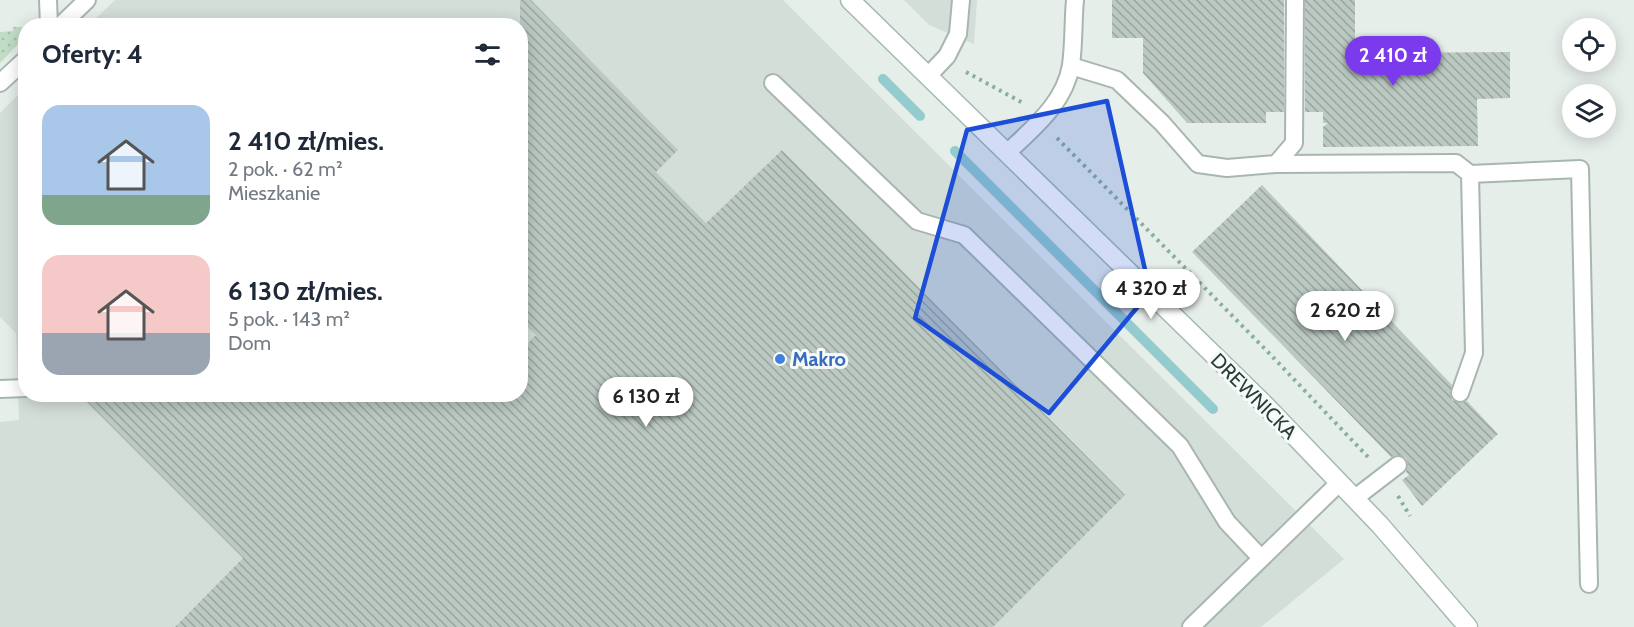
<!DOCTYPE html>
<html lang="pl">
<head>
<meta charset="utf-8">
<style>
  :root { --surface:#fff; --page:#f6f6f7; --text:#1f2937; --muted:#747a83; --accent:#7c3aed }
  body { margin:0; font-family:Cabin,sans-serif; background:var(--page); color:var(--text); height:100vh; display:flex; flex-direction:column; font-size:22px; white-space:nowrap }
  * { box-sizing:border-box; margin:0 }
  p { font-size:20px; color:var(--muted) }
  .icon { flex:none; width:33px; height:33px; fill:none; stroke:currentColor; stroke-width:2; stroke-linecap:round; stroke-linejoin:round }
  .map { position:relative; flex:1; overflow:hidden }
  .sheet { position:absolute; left:18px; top:18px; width:510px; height:384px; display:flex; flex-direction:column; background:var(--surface); border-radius:24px; box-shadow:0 3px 15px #0003 }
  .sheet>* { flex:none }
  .fabs { position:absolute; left:1562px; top:18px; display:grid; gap:12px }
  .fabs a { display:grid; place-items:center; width:54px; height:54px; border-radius:50%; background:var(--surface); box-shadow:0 3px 15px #0003; font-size:30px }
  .price { position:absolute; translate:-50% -51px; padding:0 14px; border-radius:21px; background:#fff; color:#222; font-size:20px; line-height:39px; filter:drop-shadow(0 2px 3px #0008) }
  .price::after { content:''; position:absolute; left:50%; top:36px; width:18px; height:14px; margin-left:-9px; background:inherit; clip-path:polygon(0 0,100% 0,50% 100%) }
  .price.selected { background:var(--accent); color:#fff }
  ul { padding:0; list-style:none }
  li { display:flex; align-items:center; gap:18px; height:150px; padding:0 24px }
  li span { display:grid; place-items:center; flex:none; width:168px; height:120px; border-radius:18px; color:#555 }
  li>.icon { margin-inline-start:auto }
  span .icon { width:72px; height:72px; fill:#fffc; stroke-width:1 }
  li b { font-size:26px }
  h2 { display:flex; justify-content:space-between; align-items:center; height:72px; padding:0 24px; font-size:26px }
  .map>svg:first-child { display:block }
  .built { fill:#d4ded8 }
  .grass { fill:url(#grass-dots) }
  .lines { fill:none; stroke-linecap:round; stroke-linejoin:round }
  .stream { stroke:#93cbce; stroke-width:10 }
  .building { fill:url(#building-back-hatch) }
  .lane-casing { stroke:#a9b6b0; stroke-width:20 }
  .secondary-casing { stroke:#a5b9b0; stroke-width:21 }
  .path { stroke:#89af9f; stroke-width:4; stroke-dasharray:3 4.5; stroke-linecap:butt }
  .lane { stroke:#fff; stroke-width:16 }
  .secondary { stroke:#fff; stroke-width:18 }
  .marked { fill:#1d4ed8; fill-opacity:0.2; stroke:#1d4ed8; stroke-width:4.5; stroke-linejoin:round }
  .shop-dot { fill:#3f7fe0; stroke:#f7faf8; stroke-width:2 }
  .labels { text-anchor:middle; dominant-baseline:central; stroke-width:6; stroke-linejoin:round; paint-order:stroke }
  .shop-label { font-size:20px; font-weight:bold; fill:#366cbe; stroke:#f7faf8; text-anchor:start }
  .street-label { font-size:20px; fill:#263f36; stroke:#f7faf8 }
</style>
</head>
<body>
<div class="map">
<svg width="1634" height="627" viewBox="0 0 1634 627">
  <defs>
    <pattern id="grass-dots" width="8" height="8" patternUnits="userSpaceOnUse" patternTransform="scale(1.5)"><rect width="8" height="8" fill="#c1ddc6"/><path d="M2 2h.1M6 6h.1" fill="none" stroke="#a6bfab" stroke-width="1.8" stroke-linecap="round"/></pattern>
    <pattern id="building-back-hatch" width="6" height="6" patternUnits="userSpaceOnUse" patternTransform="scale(1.5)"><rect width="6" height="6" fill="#bbc9c2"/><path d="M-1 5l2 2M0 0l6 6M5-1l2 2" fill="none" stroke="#98a59e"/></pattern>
  </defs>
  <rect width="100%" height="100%" fill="#e6eeea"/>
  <g class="built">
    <polygon points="115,0 783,0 1344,559 1261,627 0,627 0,422 19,420 16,333 0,317 0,113 25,88 26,394 520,394 520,26 89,25"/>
    <polygon points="904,0 977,0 974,44 929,25"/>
  </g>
  <polygon class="grass" points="13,27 22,27 25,31 25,37 0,63 0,32 13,31"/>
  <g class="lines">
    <g class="stream">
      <polyline points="883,79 920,116"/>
      <polyline points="955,151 1213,409"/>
    </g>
  </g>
  <g class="building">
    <polygon points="520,0 531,0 678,150 656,172 706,223 782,150 1125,495 993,627 175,627 243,558 79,394 520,394 520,351 536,335 520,320"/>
    <polygon points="1112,0 1284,0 1284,112 1266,112 1266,123 1187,123 1143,73 1143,38 1112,38"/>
    <polygon points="1305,0 1355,0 1355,47 1384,47 1384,53 1510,52 1510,98 1477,99 1478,146 1323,147 1323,127 1328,123 1323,123 1323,112 1305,112"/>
    <polygon points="1262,185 1452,385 1450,394 1452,400 1461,403 1467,401 1498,434 1422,506 1402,480 1409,475 1406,472 1408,464 1406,458 1397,455 1391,457 1192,252"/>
  </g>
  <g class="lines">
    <g class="lane-casing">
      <g id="lane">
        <polyline points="48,0 49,26"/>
        <polyline points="60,26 87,0"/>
        <polyline points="1071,66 1117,80 1162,123 1198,164 1227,168 1276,164 1294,143 1295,0"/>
        <polyline points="928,76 947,56 958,34 961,0"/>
        <polyline points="0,83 26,59"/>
        <polyline points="773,83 917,221 964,235 1180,446 1227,522 1261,558"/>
        <path d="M1007,153C1033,128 1065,103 1071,65C1074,44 1073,21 1075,0"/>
        <polyline points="1276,164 1456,163 1470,174 1474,353 1460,393"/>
        <polyline points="1470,174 1580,169 1589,584"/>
        <polyline points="0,389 26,388"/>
        <polyline points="1355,498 1398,465"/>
        <polyline points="1191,627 1339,483"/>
      </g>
    </g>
    <g class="secondary-casing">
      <polyline id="secondary" points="850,0 1264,404 1380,525 1468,627"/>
    </g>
    <g class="path">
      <polyline points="966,72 1023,103"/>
      <polyline points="1057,138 1267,351 1368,457"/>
      <polyline points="1398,496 1410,516"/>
    </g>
    <use href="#lane" class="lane"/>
    <use href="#secondary" class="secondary"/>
  </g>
  <path class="marked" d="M1107,101L1150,292L1049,413L915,318L967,130Z"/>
  <circle class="shop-dot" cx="780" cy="359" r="6"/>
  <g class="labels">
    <g class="shop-label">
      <text x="792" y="359">Makro</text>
    </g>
    <g class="street-label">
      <text transform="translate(1254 396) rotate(45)">DREWNICKA</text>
    </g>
  </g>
</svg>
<div class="fabs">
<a><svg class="icon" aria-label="locate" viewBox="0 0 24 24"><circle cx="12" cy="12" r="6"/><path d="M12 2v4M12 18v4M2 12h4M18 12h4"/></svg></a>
<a><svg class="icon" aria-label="layers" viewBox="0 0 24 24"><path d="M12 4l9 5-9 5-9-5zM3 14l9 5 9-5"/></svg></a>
</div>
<b class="price selected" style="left:1393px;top:87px">2 410 zł</b>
<b class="price" style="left:1151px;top:320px">4 320 zł</b>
<b class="price" style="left:1345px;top:342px">2 620 zł</b>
<b class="price" style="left:646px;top:428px">6 130 zł</b>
<section class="sheet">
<h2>Oferty: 4<svg class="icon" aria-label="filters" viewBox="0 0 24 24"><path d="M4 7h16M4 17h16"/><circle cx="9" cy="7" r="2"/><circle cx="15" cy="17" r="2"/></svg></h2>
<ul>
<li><span style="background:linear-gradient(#a9c7e8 75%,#7fa58c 0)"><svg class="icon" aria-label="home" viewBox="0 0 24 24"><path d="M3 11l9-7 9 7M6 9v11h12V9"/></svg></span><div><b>2 410 zł/mies.</b><p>2 pok. · 62 m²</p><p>Mieszkanie</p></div></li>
<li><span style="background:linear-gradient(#f6c9c9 65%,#9aa5b1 0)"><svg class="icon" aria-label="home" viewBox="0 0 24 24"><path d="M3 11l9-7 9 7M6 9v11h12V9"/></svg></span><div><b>6 130 zł/mies.</b><p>5 pok. · 143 m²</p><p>Dom</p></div></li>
</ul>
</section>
</div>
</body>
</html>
